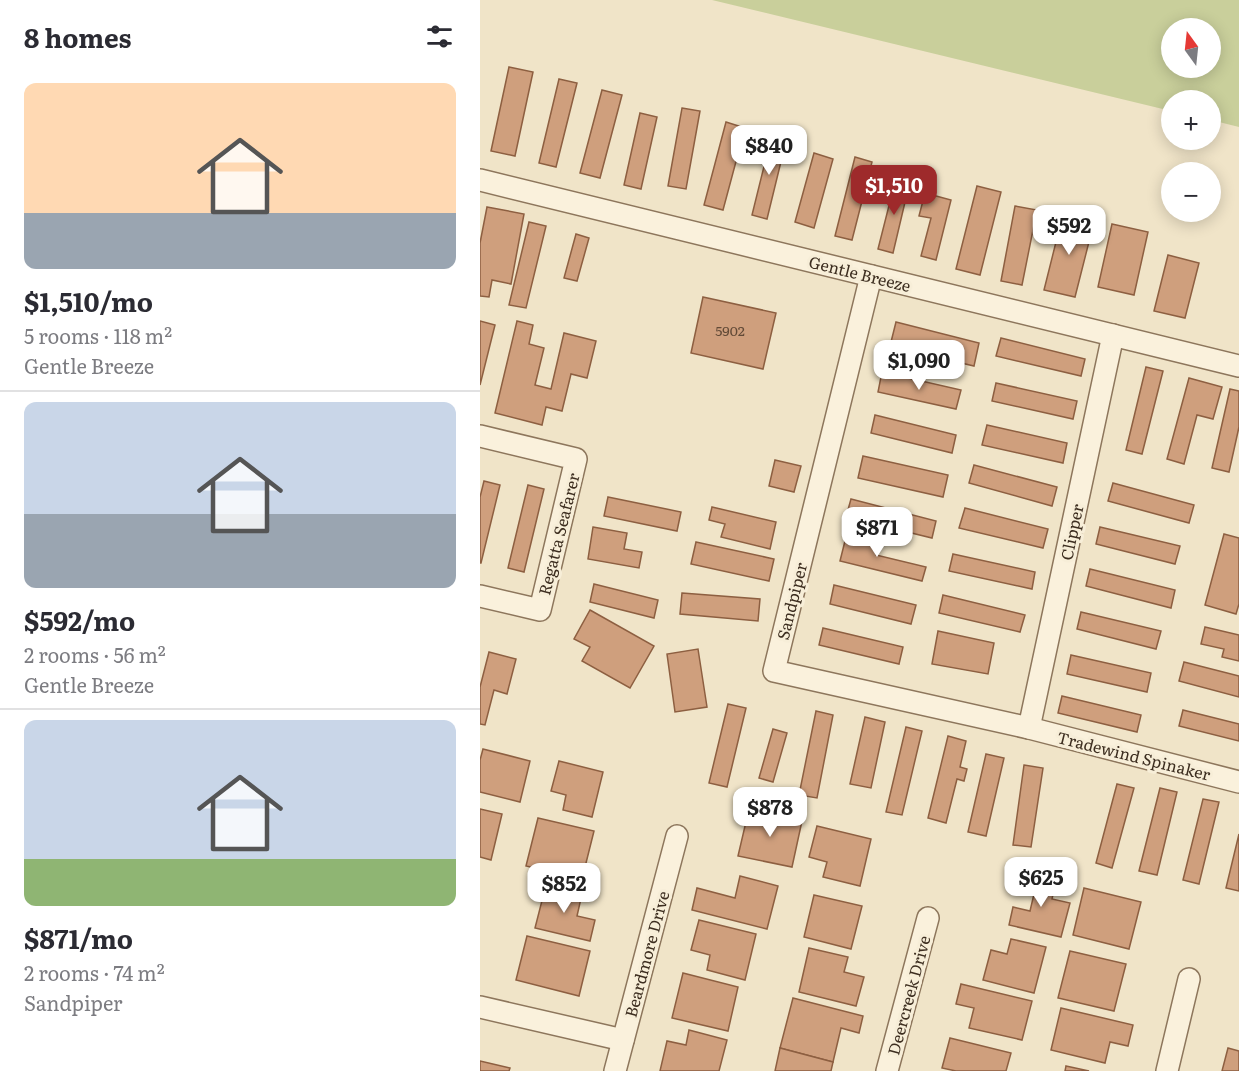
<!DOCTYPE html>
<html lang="en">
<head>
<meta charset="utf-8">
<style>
  :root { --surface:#fff; --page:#f2f2f3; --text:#2b2b33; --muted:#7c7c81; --line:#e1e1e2; --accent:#9e2a2b }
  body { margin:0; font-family:Literata,serif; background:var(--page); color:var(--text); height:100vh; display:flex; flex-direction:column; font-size:22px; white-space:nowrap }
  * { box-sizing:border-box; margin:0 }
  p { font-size:20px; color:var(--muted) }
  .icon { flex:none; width:33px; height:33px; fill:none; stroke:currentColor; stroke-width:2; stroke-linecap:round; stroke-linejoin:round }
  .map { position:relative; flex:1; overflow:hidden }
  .drawer { display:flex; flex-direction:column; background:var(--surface); width:480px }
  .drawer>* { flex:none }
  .needle { width:39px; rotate:345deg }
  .fabs { position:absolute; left:681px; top:18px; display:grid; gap:12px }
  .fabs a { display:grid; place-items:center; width:60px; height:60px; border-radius:50%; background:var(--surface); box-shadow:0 3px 15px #0003; font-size:30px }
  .price { position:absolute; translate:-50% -51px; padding:0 14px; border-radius:12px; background:#fff; color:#222; font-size:20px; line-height:39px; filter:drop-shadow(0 2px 3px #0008) }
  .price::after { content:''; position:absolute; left:50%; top:36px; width:18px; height:14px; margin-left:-9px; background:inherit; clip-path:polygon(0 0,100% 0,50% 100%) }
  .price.active { background:var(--accent); color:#fff }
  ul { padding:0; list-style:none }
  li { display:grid; align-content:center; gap:12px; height:318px; padding:0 24px }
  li+li { border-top:2px solid var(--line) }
  li span { display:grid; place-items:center; height:186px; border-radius:12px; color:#555 }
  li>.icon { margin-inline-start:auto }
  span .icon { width:108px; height:108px; fill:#fffc; stroke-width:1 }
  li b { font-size:26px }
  h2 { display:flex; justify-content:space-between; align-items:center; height:72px; padding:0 24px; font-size:26px }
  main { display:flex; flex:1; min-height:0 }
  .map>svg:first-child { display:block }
  .green { fill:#c9cf9b; fill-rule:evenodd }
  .building { fill:#cf9f7d; stroke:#8d5f41; stroke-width:1.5 }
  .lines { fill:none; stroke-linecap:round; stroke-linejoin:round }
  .minor-casing { stroke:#8d765c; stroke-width:24 }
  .minor { stroke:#faf1dc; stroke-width:21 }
  .labels { text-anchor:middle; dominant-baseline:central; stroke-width:6; stroke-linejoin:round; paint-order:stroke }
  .number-label { font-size:14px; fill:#624a37 }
  .street-label { font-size:16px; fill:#3d2e20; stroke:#f7eed8 }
</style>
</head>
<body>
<main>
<section class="drawer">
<h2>8 homes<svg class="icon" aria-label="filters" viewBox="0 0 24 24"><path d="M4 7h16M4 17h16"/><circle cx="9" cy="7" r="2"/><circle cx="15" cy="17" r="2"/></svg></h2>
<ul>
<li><span style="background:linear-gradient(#ffd9b3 70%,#9aa5b1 0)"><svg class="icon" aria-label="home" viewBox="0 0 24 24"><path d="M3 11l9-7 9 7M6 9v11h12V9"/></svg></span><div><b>$1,510/mo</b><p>5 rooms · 118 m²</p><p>Gentle Breeze</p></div></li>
<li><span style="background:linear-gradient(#c9d6e8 60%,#9aa5b1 0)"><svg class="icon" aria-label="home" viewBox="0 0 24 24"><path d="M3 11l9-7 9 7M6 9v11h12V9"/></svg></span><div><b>$592/mo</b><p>2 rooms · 56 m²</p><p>Gentle Breeze</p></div></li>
<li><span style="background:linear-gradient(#c9d6e8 75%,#8fb573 0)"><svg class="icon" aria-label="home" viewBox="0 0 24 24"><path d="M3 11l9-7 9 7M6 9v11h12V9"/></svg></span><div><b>$871/mo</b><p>2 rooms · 74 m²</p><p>Sandpiper</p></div></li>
</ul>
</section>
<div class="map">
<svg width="759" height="1071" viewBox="0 0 759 1071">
  <rect width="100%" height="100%" fill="#f0e4c8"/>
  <path class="green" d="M232,0H759V127L731,120L730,100H692L691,111ZM692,28H730V68H692Z"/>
  <g class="building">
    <polygon points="29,67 53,72 35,156 11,151"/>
    <polygon points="79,79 97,83 76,167 59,163"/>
    <polygon points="122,90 142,95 120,178 100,173"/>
    <polygon points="202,108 220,111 206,189 188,186"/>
    <polygon points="160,113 177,117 161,189 144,185"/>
    <polygon points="246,122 265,128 243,210 224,205"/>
    <polygon points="292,134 307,137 287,219 272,215"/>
    <polygon points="334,153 353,159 334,228 315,222"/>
    <polygon points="375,157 392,162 372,240 355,236"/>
    <polygon points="416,178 430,181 413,253 398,249"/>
    <polygon points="497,186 521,192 500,275 476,269"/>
    <polygon points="445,193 471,200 456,260 441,256 451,218 439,216"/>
    <polygon points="535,206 557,210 542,285 521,281"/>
    <polygon points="7,207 44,214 31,284 12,280 9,297 0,296 0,243"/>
    <polygon points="583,214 614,222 595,297 564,290"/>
    <polygon points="49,222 66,226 46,308 29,305"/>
    <polygon points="632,224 668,232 654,295 618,287"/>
    <polygon points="96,234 109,238 97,281 84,278"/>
    <polygon points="688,255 719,263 705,318 674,311"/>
    <polygon points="223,297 296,313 283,369 211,353"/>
    <polygon points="0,321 15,325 0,385"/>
    <polygon points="37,321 53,325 49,344 64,348 55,385 71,389 84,333 116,341 107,378 91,374 82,411 66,407 62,425 15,413"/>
    <polygon points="416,322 499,343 494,366 410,346"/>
    <polygon points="521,338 605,359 601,376 516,356"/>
    <polygon points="666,367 683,371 662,454 646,450"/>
    <polygon points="402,372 481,390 476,409 398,392"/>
    <polygon points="709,378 742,387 733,419 717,415 704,464 687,459"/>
    <polygon points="516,383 597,401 593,419 512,401"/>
    <polygon points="750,389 759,391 759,427 749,472 732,468"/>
    <polygon points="395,415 476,435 472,453 391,433"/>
    <polygon points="507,425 587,443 583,463 502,445"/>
    <polygon points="383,456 468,475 463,497 378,478"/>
    <polygon points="295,460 321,466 314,492 289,486"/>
    <polygon points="494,465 577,487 572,506 489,483"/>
    <polygon points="4,481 20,485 1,563 0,563 0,497"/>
    <polygon points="633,483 714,505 709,523 628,501"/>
    <polygon points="48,485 64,489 44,572 28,568"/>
    <polygon points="128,497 201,512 197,531 124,516"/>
    <polygon points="371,499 456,521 452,538 366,517"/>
    <polygon points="232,507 296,522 290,549 241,537 245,524 229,520"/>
    <polygon points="485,508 568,529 563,548 479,528"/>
    <polygon points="113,527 147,533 144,549 162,552 159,568 108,559"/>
    <polygon points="620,527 700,546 695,564 616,544"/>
    <polygon points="367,533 400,541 396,555 446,567 442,581 360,561"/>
    <polygon points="744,534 759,538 759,604 756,614 725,605"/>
    <polygon points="216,542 294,559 289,581 211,564"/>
    <polygon points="473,554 555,572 552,589 469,571"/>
    <polygon points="610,569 695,590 691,608 606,586"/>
    <polygon points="114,584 178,600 174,618 110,602"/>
    <polygon points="354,585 436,605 431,624 350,604"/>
    <polygon points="202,593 280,599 278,621 200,614"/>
    <polygon points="463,595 545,615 540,632 459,613"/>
    <polygon points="110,610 174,646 150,688 102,661 110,647 94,639"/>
    <polygon points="601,612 681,631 676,649 597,629"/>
    <polygon points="725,627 759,635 759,661 742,657 744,649 721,644"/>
    <polygon points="343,628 423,647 419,664 339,645"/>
    <polygon points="458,631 514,643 508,674 452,664"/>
    <polygon points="218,649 227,707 195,712 187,654"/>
    <polygon points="9,652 36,659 27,694 14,690 5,725 0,724 0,687"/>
    <polygon points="591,655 671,673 667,692 587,674"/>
    <polygon points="704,662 759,676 759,697 699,681"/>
    <polygon points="582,696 661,715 657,732 578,713"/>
    <polygon points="248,704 266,708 247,787 229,783"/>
    <polygon points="703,710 759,724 759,741 699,726"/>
    <polygon points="336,711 353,715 337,798 319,795"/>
    <polygon points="385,717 405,722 391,788 370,784"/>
    <polygon points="426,727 442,731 422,815 406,812"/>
    <polygon points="293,729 307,733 293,782 279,778"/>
    <polygon points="468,736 486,741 480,767 487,769 484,781 477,779 466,823 448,818"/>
    <polygon points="3,749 50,761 40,802 0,792 0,760"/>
    <polygon points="506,754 524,758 506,836 488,832"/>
    <polygon points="79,761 123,772 112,817 83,810 86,795 71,791"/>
    <polygon points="544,765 563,768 551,847 533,845"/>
    <polygon points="637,784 654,788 632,868 616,863"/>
    <polygon points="680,788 697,792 677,875 659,871"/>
    <polygon points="723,799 739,802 719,884 703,880"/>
    <polygon points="0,809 22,814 11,860 0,857"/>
    <polygon points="269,809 322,821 312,867 258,856"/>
    <polygon points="58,818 114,831 102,879 46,866"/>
    <polygon points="337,826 391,839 380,886 343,877 347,862 329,857"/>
    <polygon points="759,834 759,891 746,888"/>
    <polygon points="541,873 576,881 572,899 590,903 581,937 529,925 533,907 550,911 554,894 537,890"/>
    <polygon points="260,876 298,886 287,929 212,910 217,888 255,898"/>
    <polygon points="66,885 102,894 97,916 115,920 110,941 55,928"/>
    <polygon points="604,888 661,902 649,949 593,935"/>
    <polygon points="334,895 382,906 371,949 324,937"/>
    <polygon points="219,920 276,934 265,980 227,970 230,955 211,950"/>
    <polygon points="47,936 110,951 99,996 36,980"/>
    <polygon points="531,939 566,947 554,993 503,980 511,950 527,954"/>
    <polygon points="329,948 368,957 364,972 384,977 376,1006 319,992"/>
    <polygon points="590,951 646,964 634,1011 578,998"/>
    <polygon points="203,973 258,987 248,1031 192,1018"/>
    <polygon points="481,984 552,1001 542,1040 489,1028 494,1008 476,1004"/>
    <polygon points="313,998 383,1016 379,1033 361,1028 353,1062 300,1048"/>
    <polygon points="581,1008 653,1025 648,1046 630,1042 625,1063 571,1050"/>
    <polygon points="209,1030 247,1040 239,1071 180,1071 187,1041 206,1045"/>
    <polygon points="470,1038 531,1053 526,1071 476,1071 462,1068"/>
    <polygon points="300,1048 353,1062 351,1071 295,1071"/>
    <polygon points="748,1048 759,1051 759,1071 742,1071"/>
    <polygon points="0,1061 30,1068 29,1071 0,1071"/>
    <polygon points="586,1066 609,1071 585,1071"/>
  </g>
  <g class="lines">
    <g class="minor-casing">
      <g id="minor">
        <polyline points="0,180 759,366"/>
        <polyline points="391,276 294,671 549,728 759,782"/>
        <polyline points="0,436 96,459 60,610 0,596"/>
        <polyline points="549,728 633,335"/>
        <polyline points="0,1007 143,1040"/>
        <polyline points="135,1071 197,836"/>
        <polyline points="407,1071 448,918"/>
        <polyline points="687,1071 709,979"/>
      </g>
    </g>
    <use href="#minor" class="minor"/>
  </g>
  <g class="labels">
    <g class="number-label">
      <text x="250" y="330">5902</text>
    </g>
    <g class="street-label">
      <text transform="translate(380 273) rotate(14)">Gentle Breeze</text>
      <text transform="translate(591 532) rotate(-78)">Clipper</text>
      <text transform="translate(78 534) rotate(-76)">Regatta Seafarer</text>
      <text transform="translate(311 601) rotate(-76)">Sandpiper</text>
      <text transform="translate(654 755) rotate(14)">Tradewind Spinaker</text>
      <text transform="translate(166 954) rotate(-75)">Beardmore Drive</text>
      <text transform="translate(428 995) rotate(-75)">Deercreek Drive</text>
    </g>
  </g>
</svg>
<div class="fabs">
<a><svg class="needle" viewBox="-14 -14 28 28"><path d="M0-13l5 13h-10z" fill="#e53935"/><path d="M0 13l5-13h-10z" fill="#7c7c81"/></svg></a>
<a>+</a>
<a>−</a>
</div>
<b class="price" style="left:289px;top:176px">$840</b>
<b class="price active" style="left:414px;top:216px">$1,510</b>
<b class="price" style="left:589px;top:256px">$592</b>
<b class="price" style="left:439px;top:391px">$1,090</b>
<b class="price" style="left:397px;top:558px">$871</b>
<b class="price" style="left:290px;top:838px">$878</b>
<b class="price" style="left:561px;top:908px">$625</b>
<b class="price" style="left:84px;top:914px">$852</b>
</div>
</main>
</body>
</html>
